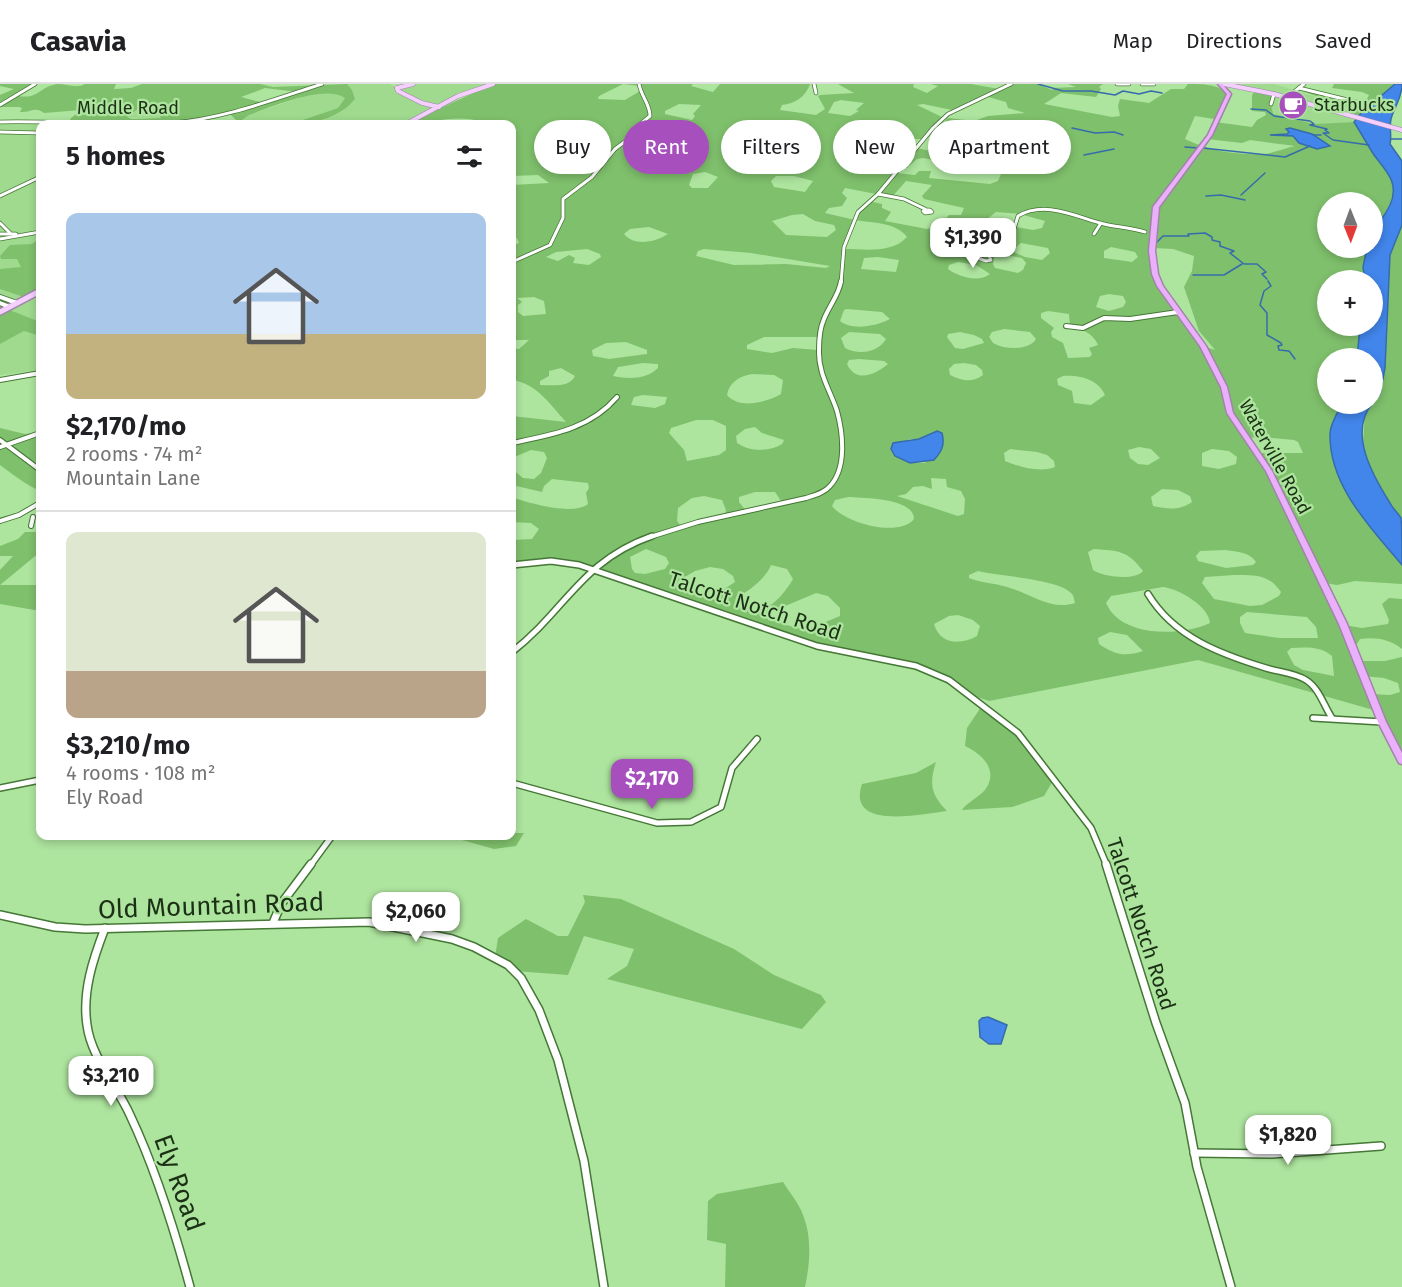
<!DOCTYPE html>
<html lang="en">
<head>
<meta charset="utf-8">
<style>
  :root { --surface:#fff; --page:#f2f2f2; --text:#202124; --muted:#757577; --line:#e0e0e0; --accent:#a64fbd }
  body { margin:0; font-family:"Fira Sans",sans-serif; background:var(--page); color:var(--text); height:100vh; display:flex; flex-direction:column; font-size:22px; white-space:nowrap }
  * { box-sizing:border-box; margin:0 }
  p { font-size:20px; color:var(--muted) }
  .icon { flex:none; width:33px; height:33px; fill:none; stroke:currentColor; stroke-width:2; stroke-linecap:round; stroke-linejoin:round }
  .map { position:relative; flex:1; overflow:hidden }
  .panel { position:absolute; left:36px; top:36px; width:480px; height:720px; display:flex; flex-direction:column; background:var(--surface); border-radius:12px; box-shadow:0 3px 9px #0003 }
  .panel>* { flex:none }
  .top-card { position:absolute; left:534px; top:36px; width:570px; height:54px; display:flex; gap:12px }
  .needle { width:39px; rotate:179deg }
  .buttons { position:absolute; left:1317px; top:108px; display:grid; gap:12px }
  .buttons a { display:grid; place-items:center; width:66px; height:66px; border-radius:50%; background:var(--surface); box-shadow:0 3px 9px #0003; font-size:30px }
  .price { position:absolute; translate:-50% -51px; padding:0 14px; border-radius:12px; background:#fff; color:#222; font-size:20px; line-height:39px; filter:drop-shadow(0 2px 3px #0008) }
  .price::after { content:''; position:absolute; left:50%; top:36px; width:18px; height:14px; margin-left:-9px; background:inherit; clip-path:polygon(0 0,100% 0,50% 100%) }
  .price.active { background:var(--accent); color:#fff }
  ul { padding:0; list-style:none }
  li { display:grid; align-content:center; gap:12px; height:318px; padding:0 30px }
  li+li { border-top:2px solid var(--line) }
  li span { display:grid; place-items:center; height:186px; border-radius:12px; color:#555 }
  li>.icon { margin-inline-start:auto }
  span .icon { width:108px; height:108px; fill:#fffc; stroke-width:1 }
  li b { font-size:26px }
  h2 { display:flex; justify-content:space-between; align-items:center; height:72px; padding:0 30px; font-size:26px }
  .chip { padding:0 21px; border-radius:27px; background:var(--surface); box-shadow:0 3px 9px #0003; font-size:21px; line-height:54px }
  .chip.active { background:var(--accent); color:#fff }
  header { display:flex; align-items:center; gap:36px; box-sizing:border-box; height:84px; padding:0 30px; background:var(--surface); border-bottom:2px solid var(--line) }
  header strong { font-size:28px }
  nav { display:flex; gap:33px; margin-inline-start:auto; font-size:21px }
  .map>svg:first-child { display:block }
  .built { fill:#9fda8e }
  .green { fill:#7fc06c; fill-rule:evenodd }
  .water { fill:#4285eb; stroke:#366cab; stroke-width:1.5 }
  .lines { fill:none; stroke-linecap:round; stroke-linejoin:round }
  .stream { stroke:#366cab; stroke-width:1.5 }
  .minor-far3-casing { stroke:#457736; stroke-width:4.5 }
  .minor-far2-casing { stroke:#457736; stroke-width:6 }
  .minor-far1-casing { stroke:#457736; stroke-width:8 }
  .minor-casing { stroke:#457736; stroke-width:10 }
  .major-far1-casing { stroke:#a283aa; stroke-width:5 }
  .major-casing { stroke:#a283aa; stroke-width:8 }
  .highway-casing { stroke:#a283aa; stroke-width:3 }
  .minor-far3 { stroke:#fff; stroke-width:3 }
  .minor-far2 { stroke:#fff; stroke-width:4 }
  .minor-far1 { stroke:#fff; stroke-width:5 }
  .minor { stroke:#fff; stroke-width:7 }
  .major-far1 { stroke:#f3d0fd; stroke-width:4 }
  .major { stroke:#f3d0fd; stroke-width:5 }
  .highway { fill:#ebb0fb; fill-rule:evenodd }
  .labels { text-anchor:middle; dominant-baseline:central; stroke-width:4.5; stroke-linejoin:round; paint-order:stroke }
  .far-poi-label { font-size:18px; fill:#1b3015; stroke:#ade49e; text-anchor:start }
  .far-street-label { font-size:18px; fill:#1b3015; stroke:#ade49e }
  .street-label { font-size:21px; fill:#1b3015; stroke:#ade49e }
  .near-street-label { font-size:26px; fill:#1b3015; stroke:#ade49e }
</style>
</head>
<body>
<header>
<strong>Casavia</strong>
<nav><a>Map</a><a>Directions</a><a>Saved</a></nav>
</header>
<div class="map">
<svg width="1402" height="1203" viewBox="0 0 1402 1203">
  <rect width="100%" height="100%" fill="#ade49e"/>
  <g class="built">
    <polygon points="347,0 389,0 397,4 413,0 493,0 469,8 406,40 308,40 334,30 352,19 355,15 353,9"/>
    <polygon points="1224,0 1274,0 1349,23 1358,34 1354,38 1314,40 1272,30 1271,20 1274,11"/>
    <polygon points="314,9 336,9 345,14 338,24 291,40 242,39 242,36 249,31"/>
    <polygon points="141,23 165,23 167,25 160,32 163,33 162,34 126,33"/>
    <polygon points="29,38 74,40 40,40 40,203 0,223 0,39"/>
    <polygon points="40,207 40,238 6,225"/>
    <polygon points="24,247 40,252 40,286 0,291 0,260"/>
  </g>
  <g class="green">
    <path d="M0,0H35L13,11C40,17 36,4 57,0C67,0 77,5 85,0H116L114,5L131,4L142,0H260L273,3L347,0L352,6L355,15C341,33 311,41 291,40L338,24L345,14C325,0 271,23 249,31L242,36L246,40H240L230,30C177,39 125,39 71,37L70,35L81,26L44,29C35,22 30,29 20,28L22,24L19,23H0V11L14,5L0,2ZM265,4L298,8L264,19L241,13ZM139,24L165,23L167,24L160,33L161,34L132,35L127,33Z"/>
    <path d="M493,0H693L691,2L713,8L720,0H810C806,12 795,20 782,21L780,26L816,31L825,25L818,12L820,11L854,9L838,0H914L913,3L927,9L938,2L931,0H971L999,5L1011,0H1038L1052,6L1053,4L1076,3L1068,0H1103L1099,3L1101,5L1096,13L1061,9L1044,20L1112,33L1120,32L1118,22L1120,15L1149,19L1171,5H1184L1188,0C1202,0 1221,0 1227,11L1214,35L1195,32L1185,55C1209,67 1236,71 1264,70C1274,69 1285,64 1295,62L1250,56L1242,59L1207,55L1215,38L1252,43L1257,36L1266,31L1265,28L1252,27V11L1256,6L1274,10L1271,20L1273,30L1314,40L1354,38L1375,72L1389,89L1395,104L1390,120L1373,149L1372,118H1328V164H1367L1363,183L1365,196H1328V242H1360L1357,274H1328V320H1342L1330,348L1379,454L1402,481V500L1355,497L1337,501L1325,499L1344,541L1362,544L1388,540L1389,536L1382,520L1389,514L1402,515V565C1390,555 1375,553 1360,555L1357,560L1352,562L1358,577H1385L1402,573V677L1377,627L1198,576L989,617L971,611L927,585L844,569L569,478L512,481V456L532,455L539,445L531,439L512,438V413C528,419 574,432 588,420L586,409L589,404L588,399L552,395L544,402L542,408L512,401V385L523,394L534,395L541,389L547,374L544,368L531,366L512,374V332L566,338C550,320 536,299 512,296V265H519L529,256H512V162L519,159L517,154H512V101L549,99L538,91L512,92V40H478V37C455,30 429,40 406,40ZM623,0L640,2V7L625,16L598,15L599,12ZM985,12L1006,18L1008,24L1025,29L988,32L974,37L948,34L945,37L976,41L978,46L990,50L980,56L978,60L992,64L991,67L994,68V72L977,69L975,71L976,76L916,64L912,68L854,61L864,51L894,55H924L944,34L917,21L923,20L952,26ZM841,16L864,19L856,26L859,27L850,32L828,29L834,18ZM679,20L701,21L693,30L695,32L692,36L665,30V27ZM985,37H1007L1053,45L1049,49L1033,46L1030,53L996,49L997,45L1005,43L984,39ZM569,57L592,64L591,73H569L567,70L573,65L553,64ZM887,66L910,69L900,82L907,84L917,75L923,74C936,76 973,86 982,78L1004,83L998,97L990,100L929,94L931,87H919L915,91L896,89L898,85L872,81L874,78L869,74H883L882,67ZM705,88L718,93L708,104H692L689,101L693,90ZM776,92H794L813,97L805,108L774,103L771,97ZM906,97L932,101L922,112L924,115L964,124L961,131H949L941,140L927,145L885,137L891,128L882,124V120L869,117L858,128L855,136L825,129L829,124L842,122L847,114L842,109L845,104L892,113ZM996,128L1020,130L1045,137L1042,144L1033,146L989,138L987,135ZM803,130L815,137L834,141L836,146L827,153L786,151L772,137L792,131ZM855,136C872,139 896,138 907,153C892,170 863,165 844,165ZM649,143L668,150C655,158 635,163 624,150L630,145ZM1021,159L1048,164L1050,169L1042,176L1025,173L1011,167ZM1111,163L1135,168L1138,173L1132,178L1104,174V167ZM1154,164L1173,165L1194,172L1192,187L1184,203L1199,247L1215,266L1203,262L1155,190ZM587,165L600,170L601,173L589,181L573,179L575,174L569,171L558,177L546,173L556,168ZM704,165L751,169L830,182L826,184L786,180L734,181L696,172L698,167ZM1000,170L1022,174L1026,179L1023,186L1018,189L995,184L993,180L994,174ZM878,173L899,176L896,188L861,185L864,174ZM958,178L976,181L990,190C979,199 959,193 948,185L949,181ZM1109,210L1123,212L1126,218L1123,223L1109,227L1096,223L1100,212ZM534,213L544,217L546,230L523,232L518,228V221L522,218L517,214ZM847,225L882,228L890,235C877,242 852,247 840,237L844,226ZM1048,227L1069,230L1070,242C1082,245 1093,249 1098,261L1089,264L1092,270L1090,273L1068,274L1063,259L1052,253L1051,248L1054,244L1041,234V229ZM1004,245L1030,248L1036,255C1030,266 1006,266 995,260C992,259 991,255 989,253L992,248ZM849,248L880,250L886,255C878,269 858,271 845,264L841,254ZM960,248L974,251L982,255L984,259L963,265L955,264L947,253L948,250ZM764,253H820L818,266L793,264L772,269L747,265V261ZM626,258L647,266V270L609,275L593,272L592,266L606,259ZM859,275L884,277L888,280C876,290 856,300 847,280L849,276ZM643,279L658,280V284C646,296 628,295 613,292L618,283ZM964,279L976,281L982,286L983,291C972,299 962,297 950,291L949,285L954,280ZM561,284L575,292C569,304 553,301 540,301V297L549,292V287ZM752,290L774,291L783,296L781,310C767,318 740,326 727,311C729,298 740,292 752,290ZM1063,292C1079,291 1098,295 1105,311L1091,321L1074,319L1072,307L1058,301L1057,295ZM643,311L667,313L665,320L655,324L631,321L634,313ZM696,336H713L726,342V366L719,371L687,377L684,366L669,349L671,344ZM755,343L762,349L784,356L782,360C769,368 750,368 737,359L736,352L745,345ZM937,347L925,379H910L895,372L909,355H919ZM1263,353L1294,356L1298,358L1303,369H1256L1246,354ZM1139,363L1151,365L1160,374L1148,381L1138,380L1130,374L1128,366ZM1010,365L1037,368L1047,371L1054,377L1055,383C1039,389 1020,383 1005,377L1004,369ZM1212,365L1229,367L1237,373L1236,380L1219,385L1202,382V369ZM931,394L946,395L947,403L961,407L965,415L964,430L958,432L897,412L906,410L913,403L923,402L932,405ZM1162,405L1178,406L1190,412L1192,418C1179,427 1168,425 1153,422L1151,413ZM755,408H775L783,420L747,428L739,418V413ZM704,412L722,416L726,426L724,434L682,443L677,437L678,424L692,414ZM848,413C864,414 914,414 914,435C899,454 845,439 832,422L835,416ZM646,465L666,473L669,479L665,485L645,490L635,489L632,485L630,473ZM1094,465C1119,467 1127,466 1143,487C1135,497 1103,493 1093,486L1088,468ZM1226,466C1237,468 1250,468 1256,478L1253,481L1226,484L1198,477L1196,472L1200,467ZM771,481L787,485L793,495C785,509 767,532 748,526C744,525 739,522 735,520L736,513C749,508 766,494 771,481ZM710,483L723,485L733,492L735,498C711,514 704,518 678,502V497L695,487ZM978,487C997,492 1061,495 1072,510C1074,512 1074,516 1075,519C1050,527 1030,509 1007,503C994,499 982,499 969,494V491ZM1234,491C1255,491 1269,490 1281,508L1279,512L1262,521L1250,522L1214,515L1202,499L1205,493ZM1163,503C1179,505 1209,522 1210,539C1184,551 1136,553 1114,531C1111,528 1108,523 1106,519L1111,512ZM816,509L828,512L840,524V532C807,546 802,550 770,533L771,528ZM1247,528L1307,533L1316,543L1318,554H1279L1245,549L1240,539V533ZM958,531L973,536L980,542L977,552C961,561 940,561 934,540L949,532ZM1110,548L1127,551L1143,567C1125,573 1115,571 1099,560L1098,554ZM1291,564C1306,563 1321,562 1332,572L1334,592L1303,586L1294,581L1287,568ZM1364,592L1384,594L1398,599L1400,608L1390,611L1371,610Z"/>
    <polygon points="1334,0 1395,0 1358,34 1345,30 1348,23 1299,6 1301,4 1348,20 1367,15 1369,11 1362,8 1332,4"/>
    <polygon points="1402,141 1402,436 1391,422 1368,382 1363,358 1365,329 1380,310 1385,284 1390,170"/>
    <polygon points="40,154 40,207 27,214 0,205 0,185 21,183 17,175 1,175 0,172 10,161 32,160"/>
    <polygon points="0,219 10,223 7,225 40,238 40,252 24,247 0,260"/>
    <path d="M0,344L25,350L40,348L39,366L40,368V407C28,402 11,389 0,381Z"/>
    <polygon points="25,448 40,448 40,468 0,501 40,501 40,527 0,520 0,486 13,472 0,472 0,462 18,455"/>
    <path d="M983,620L1010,641L1054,695L1044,712L1012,723L962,726C968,717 982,712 987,703C998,684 980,669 965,662L967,644Z"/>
    <path d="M936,678C929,699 931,711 947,727C922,730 846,747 862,700L916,689Z"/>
    <polygon points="512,749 524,749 516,762 494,765 448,752 512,752"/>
    <polygon points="583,811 621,815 734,865 774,891 821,911 826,918 802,945 607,895 627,882 634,865 584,852 568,891 515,887 495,873 498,854 526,835 558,852 568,852 585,818"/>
    <path d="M783,1098C789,1108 799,1119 803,1131C812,1153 810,1180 805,1203H725L726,1160L707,1156L708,1117L717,1110Z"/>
  </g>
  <g class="water">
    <path d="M1395,0H1402C1402,15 1394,23 1391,35C1389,44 1392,51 1390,60L1402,77V141L1390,171L1385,284L1380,310L1373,319L1372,274H1357L1360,242H1372V196H1365L1363,183L1367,164H1372C1373,142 1381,139 1390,121C1400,99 1386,87 1374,71C1367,60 1361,49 1354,38L1361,29Z"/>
    <polygon points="1290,44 1312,50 1330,62 1317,65 1299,59 1293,52 1270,51 1287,50 1289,48 1286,45"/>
    <path d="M1342,320H1372C1348,349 1373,392 1390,419C1393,425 1398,429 1401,434C1402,443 1402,471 1402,481C1371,444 1329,402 1330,350C1330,340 1338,328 1342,320Z"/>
    <path d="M937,347L942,349C945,361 942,367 934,376L910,379L895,372L891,365L893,359L919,355Z"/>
    <polygon points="988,933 1007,941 1001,960 989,960 980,953 979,937 982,934"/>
  </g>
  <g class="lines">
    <g class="stream">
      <polyline points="1038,0 1063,7 1091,7 1115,11 1123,7 1139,10 1151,7 1162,9"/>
      <polyline points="1251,25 1266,26 1274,32 1310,37 1314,40 1310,41 1327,45 1325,46 1329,49 1323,49 1333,56 1369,61"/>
      <polyline points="1072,44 1095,49 1114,48 1123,51"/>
      <polyline points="1313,51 1321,51"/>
      <polyline points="1391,55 1402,55"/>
      <polyline points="1185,63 1198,64"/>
      <polyline points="1203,64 1285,73 1310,62"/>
      <polyline points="1084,71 1114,65"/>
      <polyline points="1241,111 1265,89"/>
      <polyline points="1206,112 1221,111 1245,116"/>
      <polyline points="1157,158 1163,152 1189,152 1188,150 1205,149 1212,153 1212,156 1220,158 1220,162 1234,167 1230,169 1244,180 1257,180 1266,188 1262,190 1267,195"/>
      <polyline points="1193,191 1224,191 1242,180"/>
      <polyline points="1268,197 1271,202 1264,207 1260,221 1267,229 1267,251 1281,259 1282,261 1278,262 1279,266 1289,267 1295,275"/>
    </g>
    <g class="minor-far3-casing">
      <g id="minor-far3">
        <polyline points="814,0 816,9"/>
        <polyline points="1117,0 1129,0"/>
        <polyline points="1142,0 1154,0"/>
        <polyline points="1299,4 1356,18"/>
        <polyline points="1286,14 1304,0"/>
        <polyline points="1271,20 1274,10"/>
        <polyline points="0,21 35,0"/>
        <path d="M0,38C57,36 114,44 171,39C223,35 272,16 322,0"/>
        <polyline points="0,48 40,49"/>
        <polyline points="878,110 904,115 925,125"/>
        <polyline points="0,112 40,93"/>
        <polygon points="925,126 930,126 932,128 925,129 923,127"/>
        <polyline points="0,139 10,149"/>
        <polyline points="0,150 16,150"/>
        <polyline points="1094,150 1101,139"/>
        <polyline points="0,155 40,148"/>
        <path d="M989,172L991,176L986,177L975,173L1003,167L1010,158L1018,132C1045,116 1076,133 1104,140C1117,143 1131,144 1145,148"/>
        <path d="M512,178L550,161L563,134V115L592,93L615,65L627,56L632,47L650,32C650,20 641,12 639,0"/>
        <polyline points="841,199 844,163 858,128 878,110 933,44 948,30 1011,0"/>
      </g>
    </g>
    <g class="minor-far2-casing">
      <g id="minor-far2">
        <polyline points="0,213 17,219"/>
        <polyline points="0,219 10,223"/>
        <polyline points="1066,242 1083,244 1104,234 1130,235 1178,228"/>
        <polyline points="0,296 40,289"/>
        <polyline points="0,356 40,386"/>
        <path d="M512,359C551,351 590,345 617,313"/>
        <polyline points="0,363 40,349"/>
        <polyline points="0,437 19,431 38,420"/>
        <polyline points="31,442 33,433"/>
        <path d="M647,454L698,438L806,414C815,411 824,409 830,402C847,384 843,349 837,327C830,306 818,289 819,266C819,257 820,244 824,235C829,222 839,211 841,197"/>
      </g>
    </g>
    <g class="minor-far1-casing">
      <g id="minor-far1">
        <polyline points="512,481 551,477 579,481 817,562 916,582 949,596 1018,649 1091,744 1107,782"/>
        <path d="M1148,510C1174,553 1220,570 1266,584C1279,588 1295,589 1306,596C1319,604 1324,622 1332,634"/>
        <path d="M512,568C566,526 581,477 652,452"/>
        <polyline points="1313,634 1382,638"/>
        <polyline points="512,699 657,739 691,738 721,723 732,684 757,655"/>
        <polyline points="0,704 40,696"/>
        <polyline points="310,782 332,752"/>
      </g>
    </g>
    <g class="minor-casing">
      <g id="minor">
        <polyline points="1106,780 1156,939 1185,1019 1197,1083 1231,1203"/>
        <polyline points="0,831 55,843 85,845 369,838 452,855 474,863 508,881 521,894 539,926 558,976 584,1077 604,1203"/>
        <polyline points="273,839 281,820 311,780"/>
        <path d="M105,844C93,875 82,908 87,941C91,973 117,1002 130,1031C156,1086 174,1144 190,1203"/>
        <polyline points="1194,1069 1272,1070 1381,1062"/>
      </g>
    </g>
    <g class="major-far1-casing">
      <g id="major-far1">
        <polyline points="1224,0 1274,10 1402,46"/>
        <polyline points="397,4 398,7 422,19 439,23"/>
        <polyline points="397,4 413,0"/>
        <polyline points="406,40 458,12 493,0"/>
      </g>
    </g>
    <g class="major-casing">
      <polyline id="major" points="0,228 40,207"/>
    </g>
    <g class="highway-casing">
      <polygon id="highway" points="1218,0 1222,0 1231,10 1212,51 1159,123 1155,167 1158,190 1163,202 1206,262 1227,303 1233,329 1272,387 1347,540 1386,638 1402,669 1402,680 1399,679 1378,638 1339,540 1266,387 1227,329 1221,303 1200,262 1157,202 1152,190 1149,167 1153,123 1208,51 1227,10"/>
    </g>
    <use href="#minor-far3" class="minor-far3"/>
    <use href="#minor-far2" class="minor-far2"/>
    <use href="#minor-far1" class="minor-far1"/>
    <use href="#minor" class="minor"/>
    <use href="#major-far1" class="major-far1"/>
    <use href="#major" class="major"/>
    <use href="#highway" class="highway"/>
  </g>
  <defs>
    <g id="cafe-disc" transform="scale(1.5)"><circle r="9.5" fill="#a64fbd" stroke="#ade49e"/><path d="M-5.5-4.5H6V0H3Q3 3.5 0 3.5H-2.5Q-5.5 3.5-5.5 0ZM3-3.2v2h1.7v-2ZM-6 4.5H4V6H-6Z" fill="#fff"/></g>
  </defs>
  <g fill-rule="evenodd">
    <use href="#cafe-disc" x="1293" y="21"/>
  </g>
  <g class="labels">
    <g class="far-poi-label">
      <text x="1314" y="21">Starbucks</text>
    </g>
    <g class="far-street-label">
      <text x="128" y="24">Middle Road</text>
      <text transform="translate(1275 373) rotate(61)">Waterville Road</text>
    </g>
    <g class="street-label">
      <text transform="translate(755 522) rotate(18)">Talcott Notch Road</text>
      <text transform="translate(1141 840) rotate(72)">Talcott Notch Road</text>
    </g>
    <g class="near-street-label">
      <text transform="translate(211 822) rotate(-2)">Old Mountain Road</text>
      <text transform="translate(179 1099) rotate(70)">Ely Road</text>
    </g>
  </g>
</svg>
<div class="buttons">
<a><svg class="needle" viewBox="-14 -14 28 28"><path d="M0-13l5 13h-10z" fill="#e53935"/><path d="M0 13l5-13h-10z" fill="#757577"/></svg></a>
<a>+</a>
<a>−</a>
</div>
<b class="price" style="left:973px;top:185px">$1,390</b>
<b class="price active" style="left:652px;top:726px">$2,170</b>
<b class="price" style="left:416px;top:859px">$2,060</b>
<b class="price" style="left:111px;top:1023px">$3,210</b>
<b class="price" style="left:1288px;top:1082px">$1,820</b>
<div class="top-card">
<a class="chip">Buy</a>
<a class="chip active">Rent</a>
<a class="chip">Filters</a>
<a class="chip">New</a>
<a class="chip">Apartment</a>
</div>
<section class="panel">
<h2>5 homes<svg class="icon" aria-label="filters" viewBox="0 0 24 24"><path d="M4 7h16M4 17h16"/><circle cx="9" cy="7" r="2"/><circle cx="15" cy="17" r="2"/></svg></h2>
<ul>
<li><span style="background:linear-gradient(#a9c7e8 65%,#c2b280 0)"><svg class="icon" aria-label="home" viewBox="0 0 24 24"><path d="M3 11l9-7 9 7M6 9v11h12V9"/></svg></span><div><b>$2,170/mo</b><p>2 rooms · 74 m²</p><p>Mountain Lane</p></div></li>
<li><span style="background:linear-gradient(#dfe7d0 75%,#b9a48a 0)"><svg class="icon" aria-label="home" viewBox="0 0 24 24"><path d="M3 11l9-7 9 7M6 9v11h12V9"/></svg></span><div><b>$3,210/mo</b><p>4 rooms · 108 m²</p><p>Ely Road</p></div></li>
</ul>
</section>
</div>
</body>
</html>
